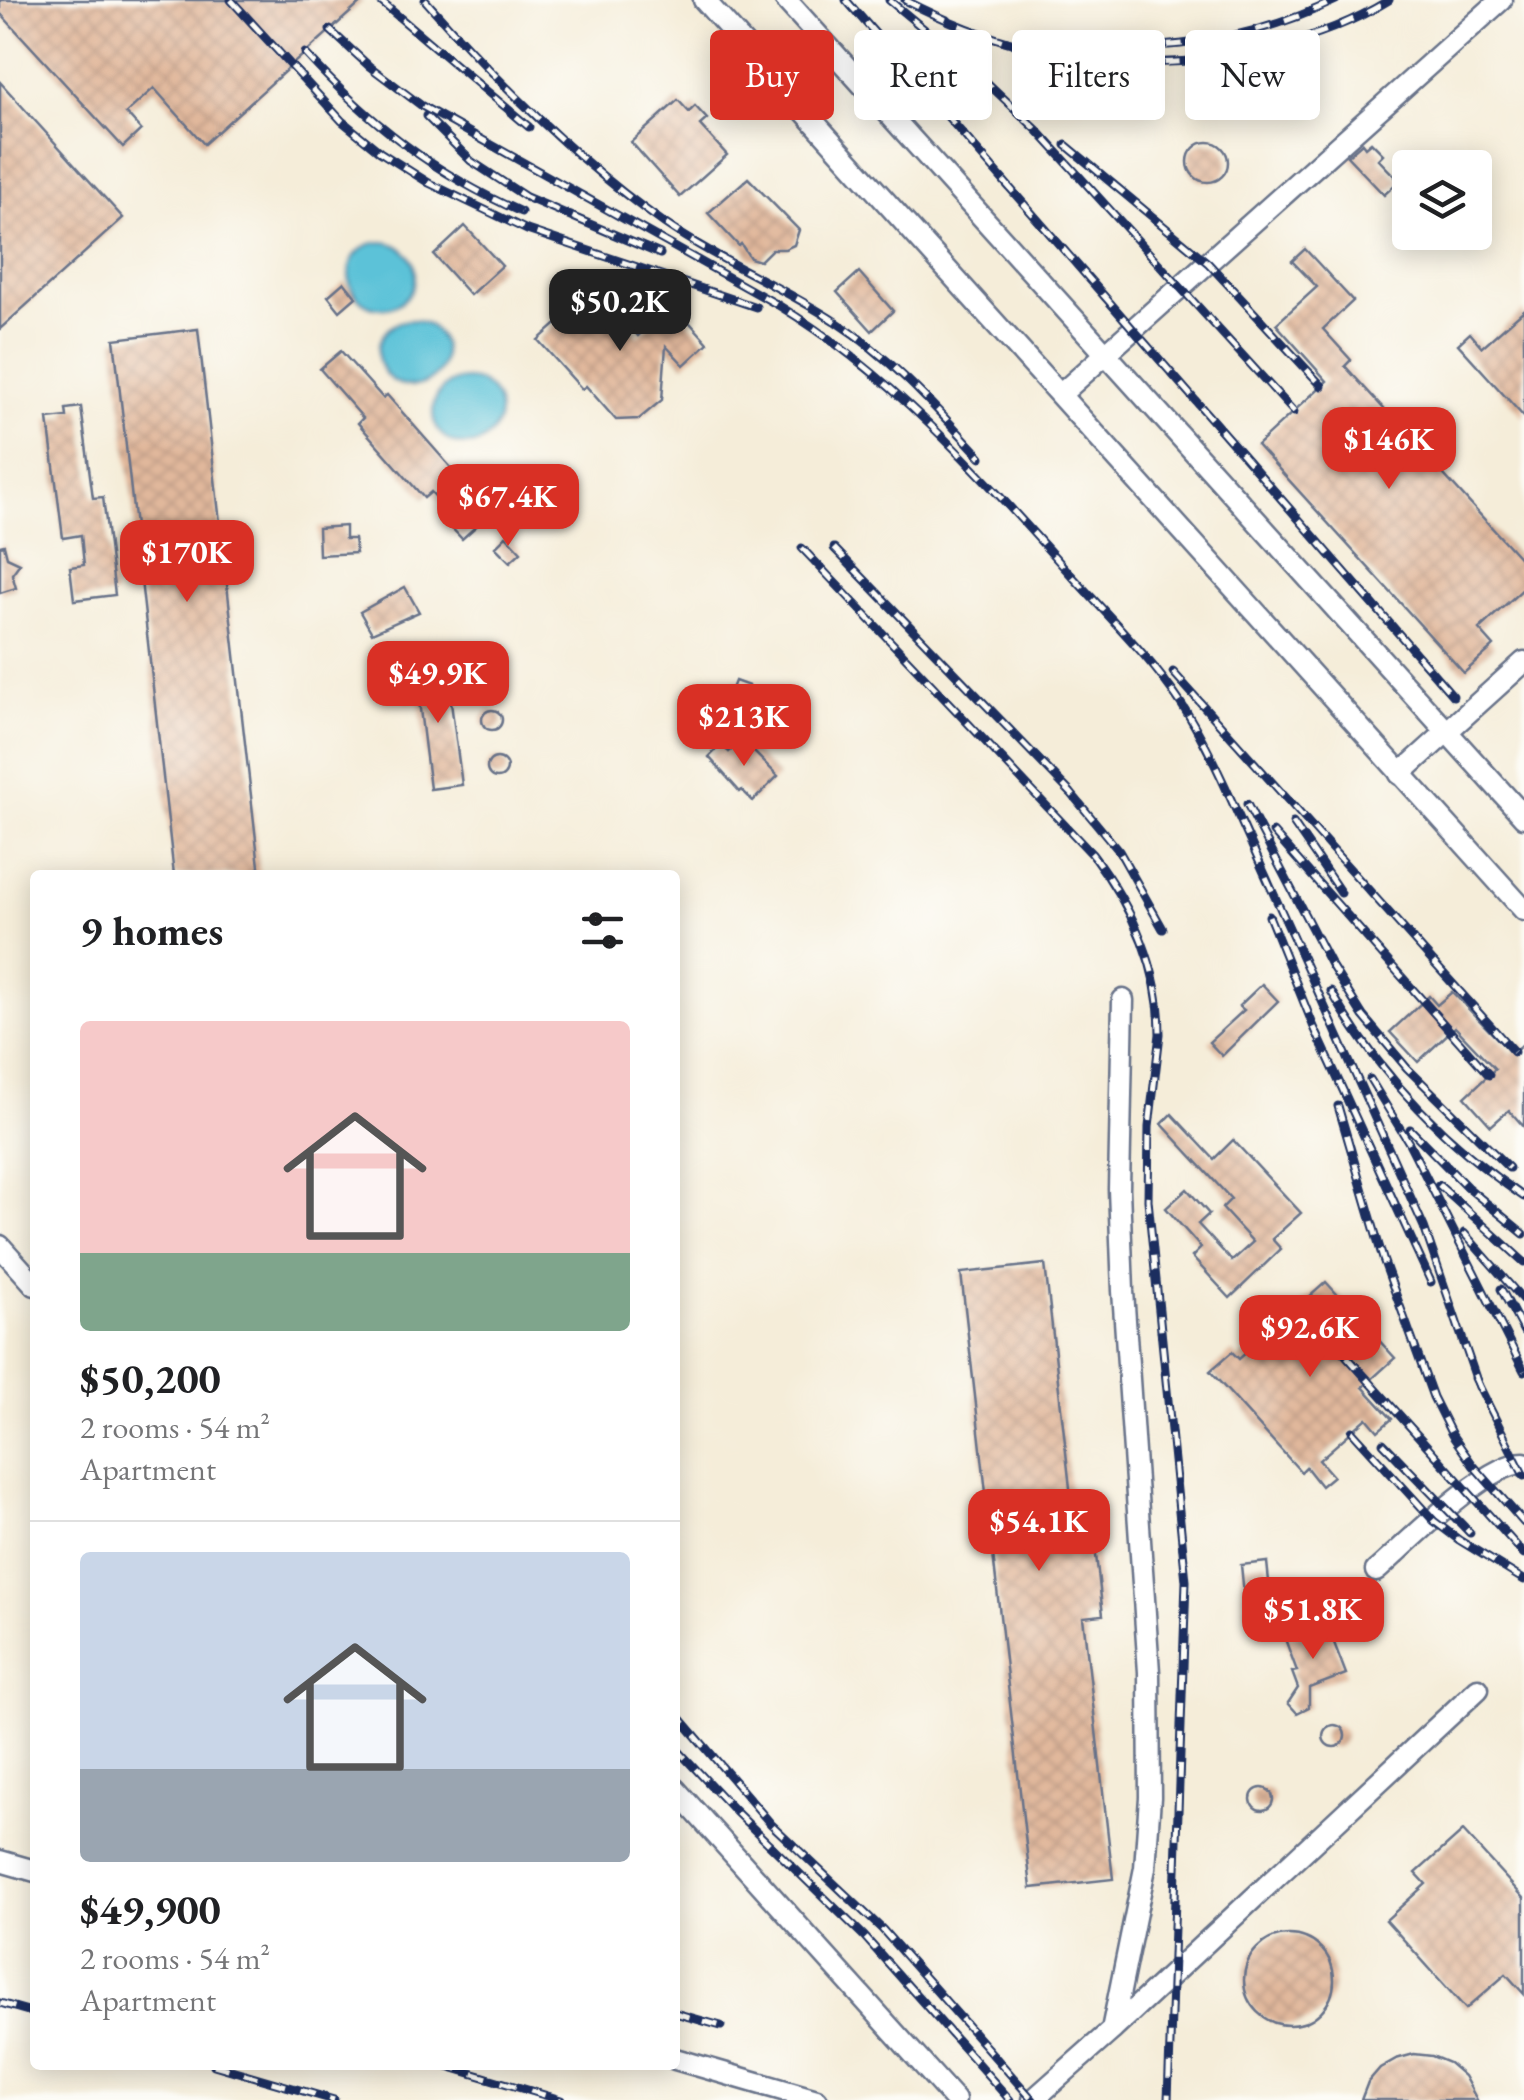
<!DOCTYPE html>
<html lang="en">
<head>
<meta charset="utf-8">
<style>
  :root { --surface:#fff; --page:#f2f2f2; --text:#202124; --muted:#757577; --line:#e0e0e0; --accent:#d93025 }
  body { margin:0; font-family:"EB Garamond",serif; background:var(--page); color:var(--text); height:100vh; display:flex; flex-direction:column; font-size:38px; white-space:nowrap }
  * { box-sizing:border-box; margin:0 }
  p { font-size:32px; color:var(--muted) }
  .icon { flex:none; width:55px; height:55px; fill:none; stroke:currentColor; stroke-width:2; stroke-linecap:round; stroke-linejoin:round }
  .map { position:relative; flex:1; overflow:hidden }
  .details { position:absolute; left:30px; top:870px; width:650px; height:1200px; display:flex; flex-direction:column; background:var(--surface); border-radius:10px; box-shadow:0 5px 25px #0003 }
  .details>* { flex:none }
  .guide { position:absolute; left:710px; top:30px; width:662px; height:90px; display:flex; gap:20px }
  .controls { position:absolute; left:1392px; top:150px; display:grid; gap:20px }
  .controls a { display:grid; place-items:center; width:100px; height:100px; border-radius:10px; background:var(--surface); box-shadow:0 5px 25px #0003; font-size:50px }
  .price { position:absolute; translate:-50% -85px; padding:0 22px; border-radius:20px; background:var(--accent); color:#fff; font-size:32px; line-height:65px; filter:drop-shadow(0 2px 5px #0008) }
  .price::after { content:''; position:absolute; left:50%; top:60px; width:30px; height:22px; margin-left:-15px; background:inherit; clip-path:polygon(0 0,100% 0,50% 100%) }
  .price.on { background:#222; color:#fff }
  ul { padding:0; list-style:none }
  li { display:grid; align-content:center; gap:20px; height:530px; padding:0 50px }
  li+li { border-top:2px solid var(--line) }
  li span { display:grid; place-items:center; height:310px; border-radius:10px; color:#555 }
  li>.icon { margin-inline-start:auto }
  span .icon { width:180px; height:180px; fill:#fffc; stroke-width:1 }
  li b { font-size:42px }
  h2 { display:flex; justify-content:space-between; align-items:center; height:120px; padding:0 50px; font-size:42px }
  .chip { padding:0 35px; border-radius:10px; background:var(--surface); box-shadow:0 5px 25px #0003; font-size:35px; line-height:90px }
  .chip.on { background:var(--accent); color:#fff }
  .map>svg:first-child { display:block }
  .water { fill:#5bc2d8; stroke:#3b789b; stroke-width:2.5 }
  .building { fill:url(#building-cross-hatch) }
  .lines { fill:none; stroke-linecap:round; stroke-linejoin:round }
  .minor-casing { stroke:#677289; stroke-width:25 }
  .minor { stroke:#fff; stroke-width:20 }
  .rail-casing { stroke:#1b2f5e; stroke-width:9 }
  .rail { stroke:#fdfcf7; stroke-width:5; stroke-dasharray:15; stroke-linecap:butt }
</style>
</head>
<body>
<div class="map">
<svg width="1524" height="2100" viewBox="0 0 1524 2100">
  <defs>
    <pattern id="building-cross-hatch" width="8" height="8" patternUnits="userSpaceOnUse" patternTransform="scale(2.5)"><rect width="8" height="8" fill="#e1b89b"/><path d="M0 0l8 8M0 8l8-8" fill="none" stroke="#c09e88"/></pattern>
  </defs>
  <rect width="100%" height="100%" fill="#fdfcf7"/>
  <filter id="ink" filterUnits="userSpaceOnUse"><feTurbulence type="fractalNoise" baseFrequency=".01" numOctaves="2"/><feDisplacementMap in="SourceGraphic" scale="20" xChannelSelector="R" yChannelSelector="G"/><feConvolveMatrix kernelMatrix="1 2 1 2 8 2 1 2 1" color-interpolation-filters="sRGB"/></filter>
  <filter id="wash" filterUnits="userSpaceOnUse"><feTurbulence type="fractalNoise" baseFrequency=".0048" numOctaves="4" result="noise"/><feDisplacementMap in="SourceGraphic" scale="40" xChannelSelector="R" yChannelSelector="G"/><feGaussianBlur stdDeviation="2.25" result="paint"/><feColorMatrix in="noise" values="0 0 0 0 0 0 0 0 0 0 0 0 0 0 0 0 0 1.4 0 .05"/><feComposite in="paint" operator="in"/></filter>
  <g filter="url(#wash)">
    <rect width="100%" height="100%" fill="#f5edd9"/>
    <g class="water">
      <circle cx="382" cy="275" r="33"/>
      <circle cx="411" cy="353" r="33"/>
      <circle cx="466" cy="412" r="33"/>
      <polygon points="485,650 496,662 462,693 460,673"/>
    </g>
    <g id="blocks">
      <g class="building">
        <polygon points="0,0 364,0 204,144 154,88 126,113 141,130 123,147 0,13"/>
        <polygon points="0,82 123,218 0,329"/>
        <polygon points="678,100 689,112 695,106 707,119 700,125 727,155 680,197 631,142"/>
        <circle cx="1208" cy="162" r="20"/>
        <polygon points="1371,142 1383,154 1378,159 1399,181 1384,195 1347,156 1362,143 1365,147"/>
        <polygon points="748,178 799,230 794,245 785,249 772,249 760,261 750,258 741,244 739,246 708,213"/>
        <polygon points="465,226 502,266 470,295 434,255"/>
        <polygon points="1305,249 1353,301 1323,329 1351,360 1345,366 1524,563 1524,588 1479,629 1494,646 1464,673 1257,445 1327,381 1276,324 1317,287 1292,261"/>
        <polygon points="859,272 893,311 872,331 837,292"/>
        <polygon points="344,282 356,297 340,311 328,296"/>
        <polygon points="596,289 638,336 673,304 708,343 684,365 666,346 662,400 639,419 616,420 586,386 582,389 538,340"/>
        <polygon points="1524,310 1524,417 1458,344 1470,333 1482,347"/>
        <polygon points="198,329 260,875 174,875 114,339"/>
        <polygon points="341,351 383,398 387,395 454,471 442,481 468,508 490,488 503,502 462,539 449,525 456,519 431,492 424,498 358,423 363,418 320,369"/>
        <polygon points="81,407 93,498 103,497 115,595 74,600 70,567 84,565 81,535 63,538 48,419 67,417 66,409"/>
        <polygon points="345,526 345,539 354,539 356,553 319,555 318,528"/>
        <polygon points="506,536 521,552 510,562 495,547"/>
        <polygon points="4,545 7,557 20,563 12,574 16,588 0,593 0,546"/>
        <polygon points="405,587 419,612 372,633 360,612"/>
        <polygon points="460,673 462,693 450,695 462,785 430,789 419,701 406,702 403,681"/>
        <polygon points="735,681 749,686 741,708 727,702"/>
        <circle cx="492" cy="720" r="10"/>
        <polygon points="742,740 778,776 753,801 742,790 740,792 709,757 721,745 729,752"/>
        <circle cx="497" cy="768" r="10"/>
        <polygon points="1262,984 1278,1001 1222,1056 1209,1042 1244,1010 1239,1006"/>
        <polygon points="1452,992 1512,1054 1524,1043 1524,1127 1509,1110 1491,1126 1465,1097 1495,1069 1455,1027 1418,1062 1390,1032 1429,996 1437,1005"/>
        <polygon points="1172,1114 1214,1159 1233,1140 1301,1213 1272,1239 1281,1249 1230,1298 1192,1257 1201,1248 1166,1208 1187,1189 1209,1214 1198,1224 1232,1261 1253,1242 1222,1208 1231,1199 1162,1124"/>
        <polygon points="1045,1264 1072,1506 1090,1504 1103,1615 1083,1617 1113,1879 1031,1888 961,1273"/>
        <polygon points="1326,1282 1395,1358 1363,1387 1392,1419 1378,1431 1367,1418 1319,1460 1333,1476 1321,1486 1306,1467 1301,1472 1210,1371 1232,1352 1239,1359"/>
        <polygon points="1267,1562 1272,1611 1246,1614 1241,1565"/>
        <polygon points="1326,1622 1346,1674 1309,1688 1309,1707 1297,1713 1288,1703 1298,1688 1292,1672 1297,1671 1285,1639"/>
        <circle cx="1334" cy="1736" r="11"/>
        <circle cx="1262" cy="1799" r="11"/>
        <polygon points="1463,1831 1524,1898 1524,1994 1506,1974 1466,2009 1386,1920 1426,1884 1416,1873"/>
        <circle cx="1289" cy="1980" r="45"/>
        <polygon points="1414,2054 1432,2056 1449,2063 1464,2076 1477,2100 1361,2100 1368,2082 1380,2068 1396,2059"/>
      </g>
    </g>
  </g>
  <g filter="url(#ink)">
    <use href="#blocks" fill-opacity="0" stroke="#677289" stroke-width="2.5"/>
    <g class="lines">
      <g class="minor-casing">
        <g id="minor">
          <polyline points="704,0 1524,910"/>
          <polyline points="786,0 1524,817"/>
          <polyline points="1061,394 1501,0"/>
          <polyline points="1400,774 1524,662"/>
          <polyline points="0,1246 35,1285"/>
          <path d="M1376,1571C1407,1544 1486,1463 1524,1463"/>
          <polyline points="675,1789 955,2100"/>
          <polyline points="0,1861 35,1871"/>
          <polyline points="1113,2029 1478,1689"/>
          <polyline points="675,2059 817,2100"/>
          <polyline points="1033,2100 1112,2030 1145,1868 1150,1797 1149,1672 1123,1291 1119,1189 1123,1000"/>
        </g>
      </g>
      <use href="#minor" class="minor"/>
      <g class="rail-casing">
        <g id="rail">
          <polyline points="231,0 342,121 380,152 429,183 527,230 756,307"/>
          <polyline points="379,0 529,127"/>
          <path d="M425,0C494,78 579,163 664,223C719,261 781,286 836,322C893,359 936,408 981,457"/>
          <polyline points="846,0 1453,696"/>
          <polyline points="889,0 977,73 1037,130 1294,412"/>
          <path d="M905,0C1019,60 1143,79 1268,48C1310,38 1352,23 1389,0"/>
          <path d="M330,30L369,66L422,106L778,305C888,371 978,471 1063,566C1103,611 1149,655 1182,705C1199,731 1212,758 1225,786L1424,1227L1479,1387"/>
          <path d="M1019,32C1124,60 1239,47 1336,0"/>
          <path d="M305,53C369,123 435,174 521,212"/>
          <polyline points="426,116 471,161 526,197 660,254"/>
          <polyline points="1066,145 1208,263 1322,386"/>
          <path d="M802,548L1092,854C1132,907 1160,967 1160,1034L1149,1127L1148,1200L1186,1581L1168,2100"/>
          <polyline points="834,548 1071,793 1119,851 1163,929"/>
          <polyline points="1173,672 1514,1052"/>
          <polyline points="1247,804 1331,965 1363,1016 1407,1068 1509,1168"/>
          <polyline points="1293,823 1341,893"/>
          <polyline points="1273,832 1489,1075"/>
          <polyline points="1269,916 1313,1025 1431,1282"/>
          <path d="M1331,991C1379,1075 1445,1143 1524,1197"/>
          <polyline points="1370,1079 1409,1143 1524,1371"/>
          <polyline points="1338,1106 1383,1259 1433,1397 1452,1435 1473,1465 1524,1523"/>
          <polyline points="1410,1129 1467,1187 1524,1234"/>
          <polyline points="1439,1185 1524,1262"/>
          <polyline points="1464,1233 1524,1301"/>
          <polyline points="1501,1289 1524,1332"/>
          <polyline points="1307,1312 1524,1554"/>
          <polyline points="1475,1378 1524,1476"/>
          <polyline points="1352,1431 1434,1521 1459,1540 1524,1580"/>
          <polyline points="1383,1443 1470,1533"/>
          <polyline points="675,1712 771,1824 882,1929 1033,2100"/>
          <polyline points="675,1747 735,1811 864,1936 1010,2100"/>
          <polyline points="0,2003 35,2013"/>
          <polyline points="675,2013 721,2026"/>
          <polyline points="214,2065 334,2100"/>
          <polyline points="444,2065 561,2100"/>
        </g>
      </g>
      <use href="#rail" class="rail"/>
    </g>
  </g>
</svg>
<div class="controls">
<a><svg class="icon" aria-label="layers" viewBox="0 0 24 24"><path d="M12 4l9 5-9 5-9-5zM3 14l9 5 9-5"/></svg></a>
</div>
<b class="price on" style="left:620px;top:354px">$50.2K</b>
<b class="price" style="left:1389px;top:492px">$146K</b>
<b class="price" style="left:508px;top:549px">$67.4K</b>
<b class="price" style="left:187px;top:605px">$170K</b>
<b class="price" style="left:438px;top:726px">$49.9K</b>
<b class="price" style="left:744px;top:769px">$213K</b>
<b class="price" style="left:1310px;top:1380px">$92.6K</b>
<b class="price" style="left:1039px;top:1574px">$54.1K</b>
<b class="price" style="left:1313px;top:1662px">$51.8K</b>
<div class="guide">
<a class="chip on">Buy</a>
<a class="chip">Rent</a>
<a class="chip">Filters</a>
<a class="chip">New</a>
</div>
<section class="details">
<h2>9 homes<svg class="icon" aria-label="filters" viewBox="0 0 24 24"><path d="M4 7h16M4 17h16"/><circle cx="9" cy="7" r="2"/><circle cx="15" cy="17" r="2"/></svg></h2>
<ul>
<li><span style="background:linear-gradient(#f6c9c9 75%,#7fa58c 0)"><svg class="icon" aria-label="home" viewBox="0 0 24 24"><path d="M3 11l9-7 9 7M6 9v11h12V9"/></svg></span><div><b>$50,200</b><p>2 rooms · 54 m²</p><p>Apartment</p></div></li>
<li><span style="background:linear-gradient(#c9d6e8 70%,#9aa5b1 0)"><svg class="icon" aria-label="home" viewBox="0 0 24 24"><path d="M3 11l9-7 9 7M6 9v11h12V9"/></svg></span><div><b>$49,900</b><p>2 rooms · 54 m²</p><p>Apartment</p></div></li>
</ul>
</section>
</div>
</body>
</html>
